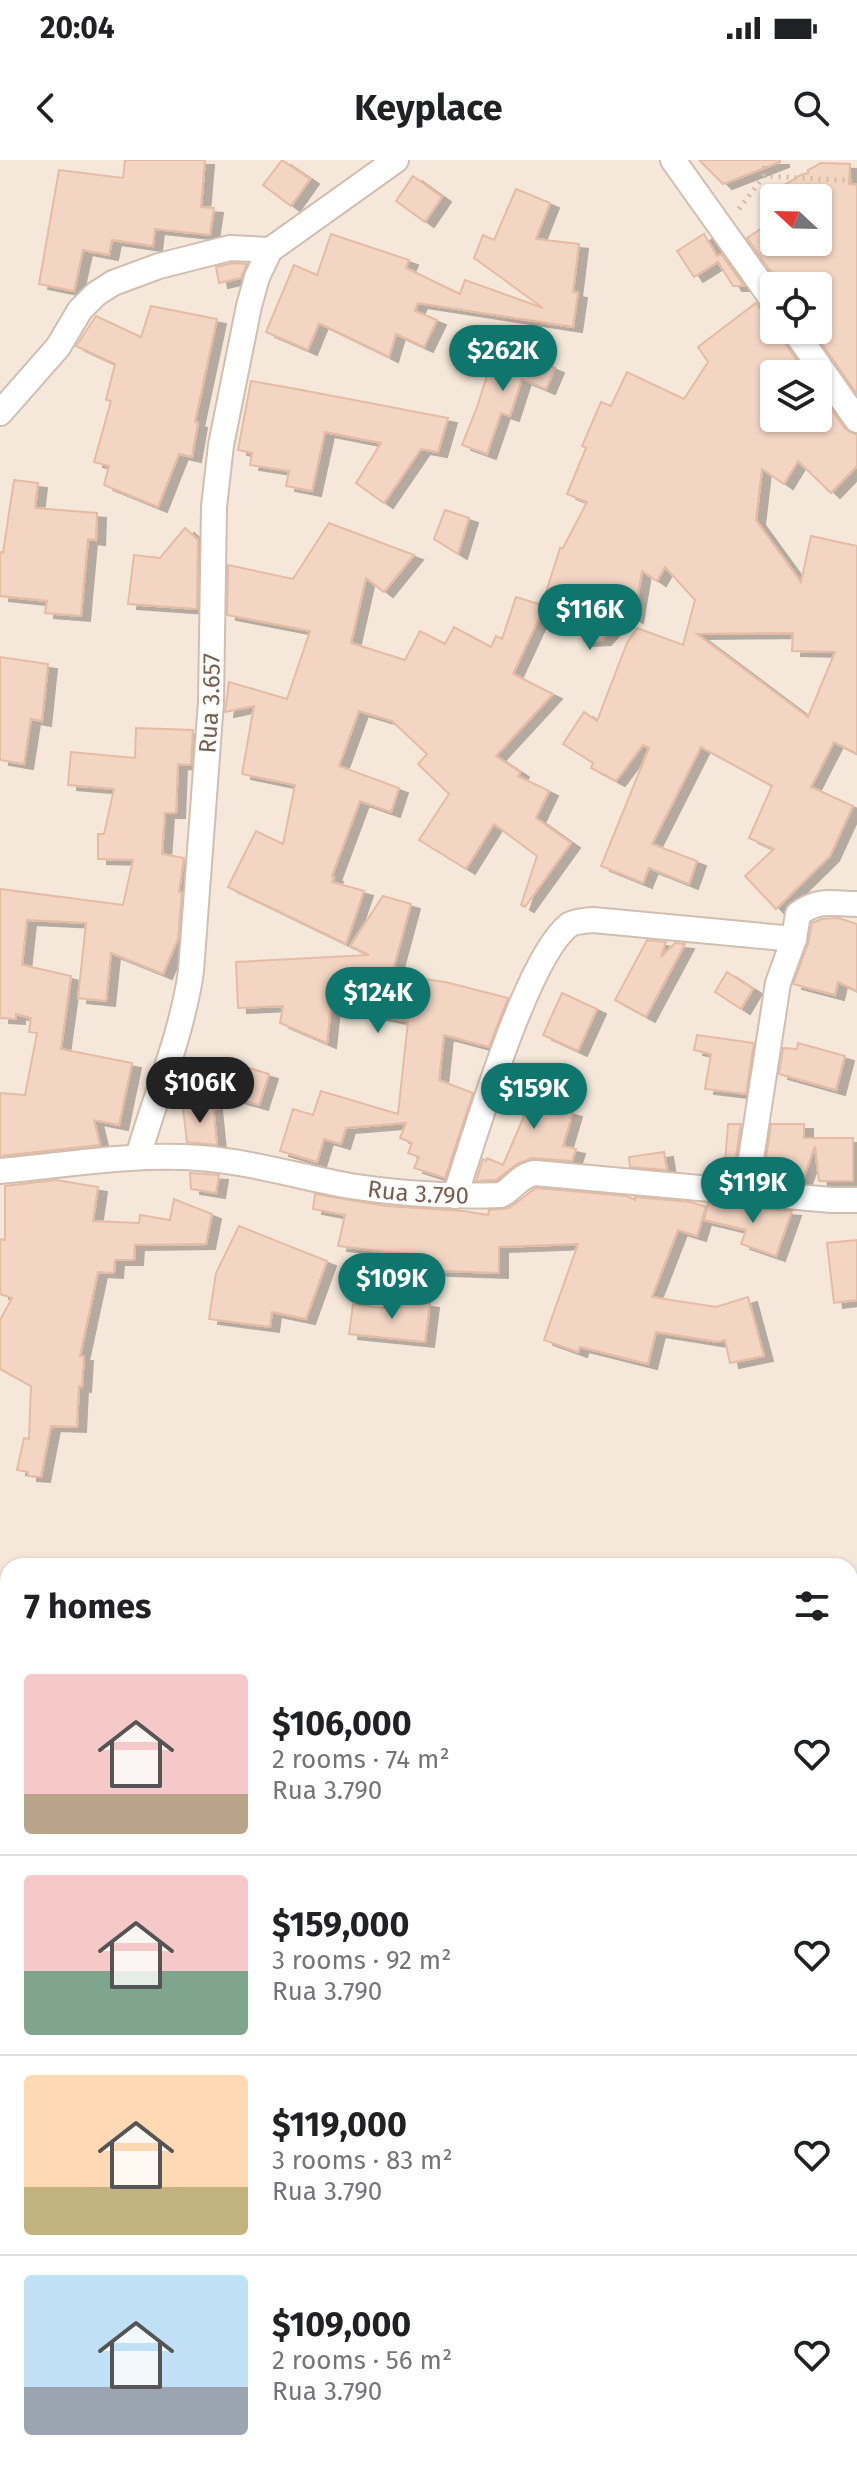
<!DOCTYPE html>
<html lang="en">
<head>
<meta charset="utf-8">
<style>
  :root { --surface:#fff; --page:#f6f6f6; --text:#202124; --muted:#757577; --line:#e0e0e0; --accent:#0f766e }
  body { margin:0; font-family:"Fira Sans",sans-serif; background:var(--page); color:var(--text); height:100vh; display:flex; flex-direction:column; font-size:30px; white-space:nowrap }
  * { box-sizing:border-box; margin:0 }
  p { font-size:26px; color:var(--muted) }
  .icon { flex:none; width:44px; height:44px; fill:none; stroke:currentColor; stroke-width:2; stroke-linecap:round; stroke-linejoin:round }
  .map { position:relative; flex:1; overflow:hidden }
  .side { position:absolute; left:0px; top:1398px; width:858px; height:912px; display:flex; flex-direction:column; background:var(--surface); border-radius:24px 24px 0 0; box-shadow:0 2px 6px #0004 }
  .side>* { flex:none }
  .needle { width:52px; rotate:292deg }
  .tools { position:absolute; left:760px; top:24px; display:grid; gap:16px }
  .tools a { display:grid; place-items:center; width:72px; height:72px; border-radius:8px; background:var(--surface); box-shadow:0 2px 6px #0004; font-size:40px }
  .price { position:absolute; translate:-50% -68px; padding:0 18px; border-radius:28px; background:var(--accent); color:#fff; font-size:26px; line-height:52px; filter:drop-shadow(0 2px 4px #0008) }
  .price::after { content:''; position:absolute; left:50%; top:48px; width:24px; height:18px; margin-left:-12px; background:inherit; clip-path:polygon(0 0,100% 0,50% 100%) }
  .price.on { background:#222; color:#fff }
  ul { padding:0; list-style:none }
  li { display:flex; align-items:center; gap:24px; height:200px; padding:0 24px }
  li+li { border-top:2px solid var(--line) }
  li span { display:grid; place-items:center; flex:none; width:224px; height:160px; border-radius:8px; color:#555 }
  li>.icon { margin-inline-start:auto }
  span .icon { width:96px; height:96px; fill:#fffc; stroke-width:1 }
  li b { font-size:34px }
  h2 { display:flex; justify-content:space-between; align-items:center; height:96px; padding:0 24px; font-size:34px }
  .status { display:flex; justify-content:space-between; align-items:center; height:56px; padding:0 40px; background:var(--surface); direction:ltr }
  .status svg { height:22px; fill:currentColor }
  header { display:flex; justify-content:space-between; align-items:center; height:104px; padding:0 24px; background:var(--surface); font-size:36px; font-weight:700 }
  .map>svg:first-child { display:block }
  .residential { fill:#f5e8da; fill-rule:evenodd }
  .green { fill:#d8ecc9 }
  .building { fill:#f3d5c3; stroke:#e6bba3; stroke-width:2; fill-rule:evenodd; filter:url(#shadow) }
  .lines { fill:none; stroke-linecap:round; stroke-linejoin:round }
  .lane-casing { stroke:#d1beb0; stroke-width:16 }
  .street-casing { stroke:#d1beb0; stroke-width:28 }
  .secondary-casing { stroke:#d6c0b0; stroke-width:38 }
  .path { stroke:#d9b8a5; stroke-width:5; stroke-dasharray:2 6; stroke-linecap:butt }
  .lane { stroke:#fff; stroke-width:12 }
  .street { stroke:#fff; stroke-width:24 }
  .secondary { stroke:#fff; stroke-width:34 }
  .labels { text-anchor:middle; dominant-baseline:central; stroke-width:6; stroke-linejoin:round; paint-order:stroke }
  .street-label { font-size:24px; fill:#7a5c4d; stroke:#fffaf3 }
</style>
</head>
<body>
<div class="status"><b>20:04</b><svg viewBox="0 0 49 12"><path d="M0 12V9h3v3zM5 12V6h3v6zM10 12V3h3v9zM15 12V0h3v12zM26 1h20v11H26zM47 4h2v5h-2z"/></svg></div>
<header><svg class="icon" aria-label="back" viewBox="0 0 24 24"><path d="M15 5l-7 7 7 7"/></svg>Keyplace<svg class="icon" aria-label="search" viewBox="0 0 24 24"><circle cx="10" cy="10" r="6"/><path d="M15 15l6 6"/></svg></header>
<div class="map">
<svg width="857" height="2310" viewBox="0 0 857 2310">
  <defs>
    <filter id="shadow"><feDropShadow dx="9" dy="5" stdDeviation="0" flood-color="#0004"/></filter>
  </defs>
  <rect width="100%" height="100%" fill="#fdf6ec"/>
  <path class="residential" d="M0,0H857V2310H0ZM774,38H818V82H774ZM774,126H818V170H774ZM774,214H818V258H774ZM8,1406H850V2302H8Z"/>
  <polygon class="green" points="209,2302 388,2302 387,2310 209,2310"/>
  <g class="building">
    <polygon points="125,0 205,0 201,47 214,48 210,75 155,69 153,86 112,80 109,95 83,90 74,131 39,124 59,10 123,18"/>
    <polygon points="282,0 310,19 291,46 263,25"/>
    <polygon points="699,0 780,0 780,2 723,24"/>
    <polygon points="821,3 850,4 849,24 857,25 857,234 812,170 818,170 818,126 781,126 747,78 774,60 774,82 818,82 818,38 763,38 801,15 808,13 808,10"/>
    <polygon points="413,16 442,37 425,62 396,41"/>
    <polygon points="516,29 550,43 536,79 579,84 573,132 578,133 573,167 418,143 415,151 437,160 424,187 396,174 389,197 319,163 308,190 266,172 294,105 317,115 331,74 409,100 406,108 460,134 465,120 543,148 474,98 483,75 494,80"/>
    <polygon points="704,74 717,96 721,94 744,126 733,126 718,102 694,117 677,91"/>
    <polygon points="232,103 247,104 241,118 219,123 216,107"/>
    <path d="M756,143L762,151L774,159V170H779L782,179L806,214H774V258H818V230L845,269L857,275V306L831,333L798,301L784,324L762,309L756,360L801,422L811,376L857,386V594L834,582L811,627L853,646L830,696L776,749L745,716L774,689L749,678L772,626L701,587L652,684L697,701L689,724L649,708L643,723L601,706L649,588L643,585L616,621L591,608L593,603L563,584L584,552L597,561L627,483L637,468L683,485L695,440L665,407L657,421L642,411L634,458L626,453L602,480L584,481L585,472L539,458L513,514L553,534L496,596L520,612L518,616L549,631L536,658L571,683L525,747L521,745L537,696L494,664L466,709L419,680L449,634L418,604L427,594L392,561L359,551L339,606L399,628L391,652L360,641L332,716L334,717L332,722L364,731L346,784L228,727L256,671L283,684L295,625L242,614L254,546L225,552L229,522L287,539L310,471L227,455L228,405L293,419L329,363L414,395L384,432L366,418L351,483L405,500L420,471L445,484L454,467L491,487L496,476L502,479L516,437L542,445L560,388H563L587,342L567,334L586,288L582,286L601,242L611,246L627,212L684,239L708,202L698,187ZM793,473L792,491L835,492L808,557L697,474Z"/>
    <polygon points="151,146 217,159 195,262 198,263 192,297 179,294 158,347 104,325 109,306 94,302 111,241 106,240 115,204 76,186 96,156 141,177"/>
    <polygon points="497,184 555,208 546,229 522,219 510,256 501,253 487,294 462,285 477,247"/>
    <polygon points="251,221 291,228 448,258 438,292 421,289 384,343 356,323 381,283 325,272 312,331 286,326 289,311 250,305 252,293 238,290"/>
    <polygon points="14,320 38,323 35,348 97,353 96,380 88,379 81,456 45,453 47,441 0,436 0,392 3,393"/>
    <polygon points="445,350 469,358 458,394 434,379"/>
    <polygon points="185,368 198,380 197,449 128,444 134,395 160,398"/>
    <polygon points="0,497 48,504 42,561 31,559 24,604 0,600"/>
    <polygon points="136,568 193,570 191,605 178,604 176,653 165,653 162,694 184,698 179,732 182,732 178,779 163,814 111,793 106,841 78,838 86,763 27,760 22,805 71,816 61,889 132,903 119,965 94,960 100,985 0,996 0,933 25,935 37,873 29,872 31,858 16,854 16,859 0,858 0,729 123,745 133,700 98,699 98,674 104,674 114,629 68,625 71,592 135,598"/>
    <polygon points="383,736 411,744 392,814 445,822 508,838 489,887 444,875 439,920 473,933 445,1018 414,1008 419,997 408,993 412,983 400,978 406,963 346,968 341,984 324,979 317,1002 280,991 293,949 313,955 321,931 398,954 408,861 331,846 327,883 280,863 283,846 238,848 236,802 369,795 350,786"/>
    <polygon points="838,758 857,764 857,831 838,822 835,835 793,824 808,784 812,763 822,759"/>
    <polygon points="647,780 666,782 661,797 675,783 685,784 646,857 615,840"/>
    <polygon points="727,812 753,829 741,849 715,832"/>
    <polygon points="562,833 597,849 578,891 543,875"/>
    <polygon points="697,875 754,883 746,934 705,929 711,894 694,890"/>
    <polygon points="798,883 845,896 836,930 779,914 783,888 797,889"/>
    <polygon points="242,906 269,914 259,945 232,937"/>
    <polygon points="525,916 555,928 548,945 573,952 563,986 576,989 572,1001 532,998 517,1004 496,1020 476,1021 483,999 486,1001 487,998 503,1005 525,954 510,948"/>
    <polygon points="213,945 217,985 187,982 183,948"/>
    <polygon points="728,964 741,964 733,1016 724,1015"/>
    <polygon points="771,964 804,964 804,978 853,978 853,1021 819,1021 815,986 802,1022 763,1019"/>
    <polygon points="664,992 667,1010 630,1007 629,997"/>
    <polygon points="190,1013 219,1015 216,1033 191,1029"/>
    <polygon points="56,1020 98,1027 93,1061 139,1063 140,1055 170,1060 174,1039 212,1054 206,1084 135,1085 134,1100 115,1100 114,1113 98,1112 80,1196 84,1196 82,1227 79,1226 77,1267 51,1266 41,1317 28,1316 28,1312 17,1310 24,1278 29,1279 31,1226 0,1209 0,1160 12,1138 0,1134 0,1079 5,1080 5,1026"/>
    <polygon points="536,1028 627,1036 635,1040 635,1037 691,1042 706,1047 697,1076 678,1070 652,1137 716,1147 748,1137 764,1196 730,1203 725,1180 718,1182 656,1172 648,1204 580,1187 578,1192 544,1180 578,1084 499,1087 499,1113 416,1110 416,1094 387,1092 338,1086 345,1055 313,1049 315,1034 386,1046 464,1051 488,1055 489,1050 509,1048"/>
    <polygon points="708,1044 792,1051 776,1096 741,1084 746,1070 704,1060"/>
    <polygon points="239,1066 327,1101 306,1159 272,1152 270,1167 209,1159 216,1113"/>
    <polygon points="857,1080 857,1140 834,1143 827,1083"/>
    <polygon points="394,1139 430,1143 425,1182 349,1174 353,1144 393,1149"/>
  </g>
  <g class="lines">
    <g class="lane-casing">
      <g id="lane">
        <polyline points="850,1781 857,1780"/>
        <polyline points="850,1865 857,1850"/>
        <polyline points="850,1904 857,1905"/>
        <polyline points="301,2310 302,2302"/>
      </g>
    </g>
    <g class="street-casing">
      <g id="street">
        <polyline points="673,0 774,142"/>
        <polyline points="794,170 857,260"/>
        <polyline points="0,253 58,187 80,150 96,134 113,123 159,106 230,88 270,90"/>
        <path id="s1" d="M138,997C156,934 182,875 191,811L211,542L214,347L221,285L249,146L257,117L270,90L396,0"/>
        <path id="s2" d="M0,1011C67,1005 133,993 200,998C251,1002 300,1017 350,1026C400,1034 450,1037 501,1035C514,1028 520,1015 535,1013L831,1040H857"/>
        <polyline points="746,1031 778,823 794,779"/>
        <path d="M455,1036C474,979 526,798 569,765C575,761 585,761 593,760L794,779L798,754C819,738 833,744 857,744"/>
        <polyline points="548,2310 549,2302"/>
        <polyline points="712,2310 713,2302"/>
      </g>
    </g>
    <g class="secondary-casing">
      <g id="secondary">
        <polyline points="0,1999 8,2000"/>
        <polyline points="850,2085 857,2086"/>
      </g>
    </g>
    <g class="path">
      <polyline points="764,16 765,0"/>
      <polyline points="739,49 764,16 857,21"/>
      <polyline points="394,2310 394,2302"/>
    </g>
    <use href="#lane" class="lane"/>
    <use href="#street" class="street"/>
    <use href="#secondary" class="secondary"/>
  </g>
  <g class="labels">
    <g class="street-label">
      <text stroke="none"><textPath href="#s1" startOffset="462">Rua 3.657</textPath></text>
      <text stroke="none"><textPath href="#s2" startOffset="422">Rua 3.790</textPath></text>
    </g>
  </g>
</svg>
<div class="tools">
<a><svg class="needle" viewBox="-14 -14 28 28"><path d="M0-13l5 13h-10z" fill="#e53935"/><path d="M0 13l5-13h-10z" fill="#757577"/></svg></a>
<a><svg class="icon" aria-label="locate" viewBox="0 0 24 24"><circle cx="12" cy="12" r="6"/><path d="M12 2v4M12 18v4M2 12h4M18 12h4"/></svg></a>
<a><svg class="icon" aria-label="layers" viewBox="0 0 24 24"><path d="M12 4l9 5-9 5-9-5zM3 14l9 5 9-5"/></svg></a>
</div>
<b class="price" style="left:503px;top:233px">$262K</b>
<b class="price" style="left:590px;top:492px">$116K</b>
<b class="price" style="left:378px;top:875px">$124K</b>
<b class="price on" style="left:200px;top:965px">$106K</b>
<b class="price" style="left:534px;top:971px">$159K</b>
<b class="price" style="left:753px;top:1065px">$119K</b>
<b class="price" style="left:392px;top:1161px">$109K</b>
<section class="side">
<h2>7 homes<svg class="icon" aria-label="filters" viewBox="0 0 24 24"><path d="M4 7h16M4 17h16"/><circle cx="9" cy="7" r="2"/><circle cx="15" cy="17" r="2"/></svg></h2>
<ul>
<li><span style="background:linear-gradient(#f6c9c9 75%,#b9a48a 0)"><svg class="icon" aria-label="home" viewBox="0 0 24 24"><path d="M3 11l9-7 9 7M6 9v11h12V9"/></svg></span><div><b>$106,000</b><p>2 rooms · 74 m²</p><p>Rua 3.790</p></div><svg class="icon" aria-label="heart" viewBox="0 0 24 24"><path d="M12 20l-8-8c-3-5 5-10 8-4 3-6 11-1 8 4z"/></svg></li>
<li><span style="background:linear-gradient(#f6c9c9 60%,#7fa58c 0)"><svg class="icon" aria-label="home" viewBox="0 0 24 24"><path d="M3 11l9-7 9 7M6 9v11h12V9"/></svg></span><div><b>$159,000</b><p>3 rooms · 92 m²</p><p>Rua 3.790</p></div><svg class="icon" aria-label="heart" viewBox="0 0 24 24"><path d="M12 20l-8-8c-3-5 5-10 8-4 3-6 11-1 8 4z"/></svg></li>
<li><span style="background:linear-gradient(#ffd9b3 70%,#c2b280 0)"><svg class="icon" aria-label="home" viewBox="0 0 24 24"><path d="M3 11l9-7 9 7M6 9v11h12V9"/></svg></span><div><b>$119,000</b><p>3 rooms · 83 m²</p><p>Rua 3.790</p></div><svg class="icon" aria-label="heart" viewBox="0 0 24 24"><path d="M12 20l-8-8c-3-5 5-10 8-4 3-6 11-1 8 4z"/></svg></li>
<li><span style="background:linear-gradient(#bfe0f5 70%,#9aa5b1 0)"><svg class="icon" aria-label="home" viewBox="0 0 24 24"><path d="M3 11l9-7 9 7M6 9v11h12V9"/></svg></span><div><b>$109,000</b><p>2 rooms · 56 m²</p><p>Rua 3.790</p></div><svg class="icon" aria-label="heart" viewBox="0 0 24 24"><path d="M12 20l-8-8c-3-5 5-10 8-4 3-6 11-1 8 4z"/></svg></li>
</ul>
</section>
</div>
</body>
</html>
